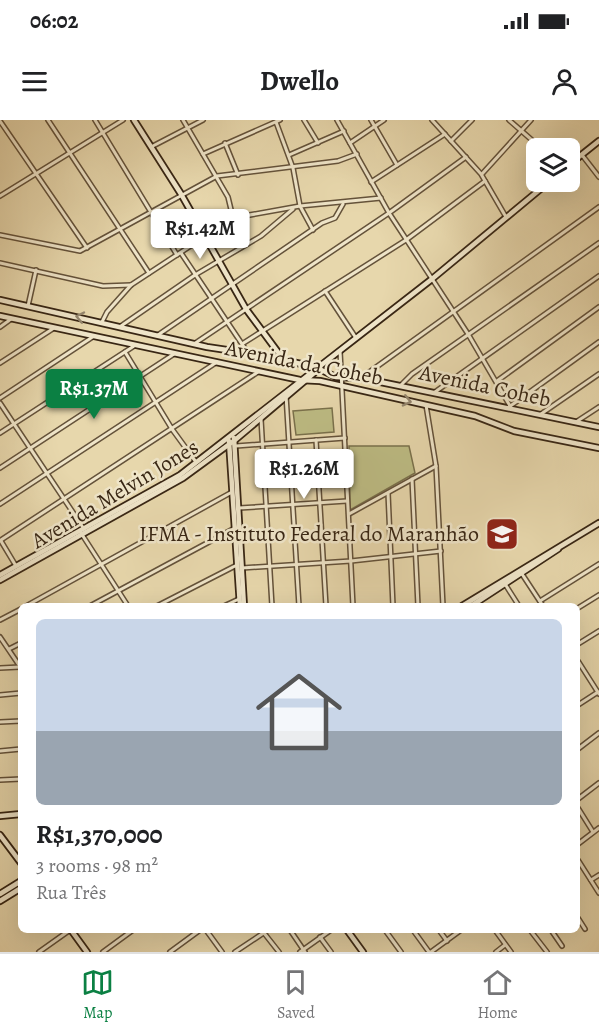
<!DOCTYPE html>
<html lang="en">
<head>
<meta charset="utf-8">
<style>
  :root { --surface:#fff; --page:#f6f6f6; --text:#202124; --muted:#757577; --line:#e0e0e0; --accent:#0b8043 }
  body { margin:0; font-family:Alegreya,serif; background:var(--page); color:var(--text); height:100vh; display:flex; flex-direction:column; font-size:22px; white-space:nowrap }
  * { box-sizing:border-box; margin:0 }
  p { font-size:20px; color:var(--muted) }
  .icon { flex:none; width:33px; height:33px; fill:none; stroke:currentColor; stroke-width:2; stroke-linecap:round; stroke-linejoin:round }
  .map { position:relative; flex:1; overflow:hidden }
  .drawer { position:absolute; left:18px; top:483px; width:562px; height:330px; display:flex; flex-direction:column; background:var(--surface); border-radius:9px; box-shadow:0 6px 24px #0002 }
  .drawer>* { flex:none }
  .controls { position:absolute; left:526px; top:18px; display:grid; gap:12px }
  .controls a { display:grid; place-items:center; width:54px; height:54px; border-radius:9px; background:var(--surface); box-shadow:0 6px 24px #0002; font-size:30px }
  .price { position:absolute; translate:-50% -51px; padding:0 14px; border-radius:6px; background:#fff; color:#222; font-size:20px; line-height:39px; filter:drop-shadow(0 2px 3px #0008) }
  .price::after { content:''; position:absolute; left:50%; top:36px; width:18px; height:14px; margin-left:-9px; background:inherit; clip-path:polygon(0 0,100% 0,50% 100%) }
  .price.active { background:var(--accent); color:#fff }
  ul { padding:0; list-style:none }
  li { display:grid; align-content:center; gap:12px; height:318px; padding:0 18px }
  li+li { border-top:2px solid var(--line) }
  li span { display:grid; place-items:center; height:186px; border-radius:9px; color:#555 }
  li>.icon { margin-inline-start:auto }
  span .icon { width:108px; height:108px; fill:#fffc; stroke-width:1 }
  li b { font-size:26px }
  .status { display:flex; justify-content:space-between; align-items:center; height:42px; padding:0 30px; background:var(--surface); direction:ltr }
  .status svg { height:16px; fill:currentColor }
  header { display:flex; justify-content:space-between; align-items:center; height:78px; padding:0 18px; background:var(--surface); font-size:27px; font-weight:700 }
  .tabs { display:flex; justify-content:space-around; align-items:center; height:84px; border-top:2px solid var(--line); background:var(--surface); font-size:16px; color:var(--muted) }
  .tabs a { display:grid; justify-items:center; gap:3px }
  .tabs .active { color:var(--accent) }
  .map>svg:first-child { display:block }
  .green { fill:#bdbc84; stroke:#7a714c; stroke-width:1.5 }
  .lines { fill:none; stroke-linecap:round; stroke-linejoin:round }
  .street-casing { stroke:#64523a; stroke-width:6 }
  .secondary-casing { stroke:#382614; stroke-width:8 }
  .street { stroke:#efe5c9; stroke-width:3 }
  .secondary { stroke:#efe5c9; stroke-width:4.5 }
  .oneway { stroke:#94866e }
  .labels { text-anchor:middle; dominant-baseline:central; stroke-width:5; stroke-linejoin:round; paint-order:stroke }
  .street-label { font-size:22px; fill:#382614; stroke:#efe5c9 }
  .poi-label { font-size:22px; fill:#382614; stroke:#efe5c9; text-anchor:end }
</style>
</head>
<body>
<div class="status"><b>06:02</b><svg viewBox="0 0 49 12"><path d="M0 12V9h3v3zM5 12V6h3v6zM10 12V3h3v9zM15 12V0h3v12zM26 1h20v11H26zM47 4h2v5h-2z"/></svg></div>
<header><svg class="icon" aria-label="menu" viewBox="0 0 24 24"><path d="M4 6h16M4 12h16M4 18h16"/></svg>Dwello<svg class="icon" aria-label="person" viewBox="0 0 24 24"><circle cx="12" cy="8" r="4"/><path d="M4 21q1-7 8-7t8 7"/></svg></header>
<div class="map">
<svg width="599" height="832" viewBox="0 0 599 832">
  <rect width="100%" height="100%" fill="#e7d7ac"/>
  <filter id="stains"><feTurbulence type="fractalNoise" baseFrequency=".00333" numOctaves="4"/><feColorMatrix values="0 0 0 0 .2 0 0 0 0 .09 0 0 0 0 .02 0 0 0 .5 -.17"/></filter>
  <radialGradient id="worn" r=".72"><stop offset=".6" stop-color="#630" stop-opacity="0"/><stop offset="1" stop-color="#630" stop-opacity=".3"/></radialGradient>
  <g class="green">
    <polygon points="332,288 334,312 296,315 293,291"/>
    <polygon points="349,326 409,326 415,353 350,390"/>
  </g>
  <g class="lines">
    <g class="street-casing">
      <g id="street">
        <polyline points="48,0 149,153"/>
        <polyline points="95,0 177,135"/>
        <polyline points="183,0 228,77 233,98"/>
        <polyline points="304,0 318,23"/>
        <polyline points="337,0 389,93 468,214 510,286"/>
        <polyline points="371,0 397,45"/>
        <polyline points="432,0 481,54 506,97"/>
        <polyline points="509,0 541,28"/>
        <polyline points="0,1 87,128"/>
        <polyline points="276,2 293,48 300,86 313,110"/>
        <polyline points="451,21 472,0"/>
        <polyline points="225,23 238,55"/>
        <polyline points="350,23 384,0"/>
        <polyline points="151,27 203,0"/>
        <polyline points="203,34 280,0"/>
        <polyline points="289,35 344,11"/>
        <polyline points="582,35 599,57"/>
        <polyline points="482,54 531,0"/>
        <polyline points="371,62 445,14"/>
        <polyline points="0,76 123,0"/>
        <polyline points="0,115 80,131 217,56 338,41 357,34"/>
        <polyline points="181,133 248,233"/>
        <polyline points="0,143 103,166 131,165"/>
        <polyline points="325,171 356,218"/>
        <polyline points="28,186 36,150"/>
        <polyline points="102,202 107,192 131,165 233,98 300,86 381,78"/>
        <polyline points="121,206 195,155 261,116 293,89"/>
        <polyline points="0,207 11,199"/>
        <polyline points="158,215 322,103 335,98 343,84"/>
        <polyline points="194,224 389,93 466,37"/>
        <polyline points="242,224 406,120 485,61"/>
        <polyline points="340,231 353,486"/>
        <polyline points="125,232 172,309 196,342"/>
        <polyline points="0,243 54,208"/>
        <polyline points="361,258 599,87"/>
        <polyline points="497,261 599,187"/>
        <polyline points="400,266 412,254 599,123"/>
        <polyline points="435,272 599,156"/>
        <polyline points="286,275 299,486"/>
        <polyline points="0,278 94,216"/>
        <polyline points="0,283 84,409"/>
        <polyline points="426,285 436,346 443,486"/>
        <polyline points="509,287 599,222"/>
        <polyline points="541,294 599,254"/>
        <polyline points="261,299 272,486"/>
        <polyline points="576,302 599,287"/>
        <polyline points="0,313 134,226"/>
        <polyline points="316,320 326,486"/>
        <polyline points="236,326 345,318"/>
        <polyline points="0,348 174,234"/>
        <polyline points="412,359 418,486"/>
        <polyline points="388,373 393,486"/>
        <polyline points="0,384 217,242"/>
        <polyline points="239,388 347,381"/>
        <polyline points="349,394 436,346"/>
        <polyline points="81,413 128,486"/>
        <polyline points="1,420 258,252"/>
        <polyline points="1,421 16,446"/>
        <polyline points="242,448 351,441 441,431"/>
        <polyline points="522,454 543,486"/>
        <polyline points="505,464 519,486"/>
        <polyline points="540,481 599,444"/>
        <polyline points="26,486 232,372"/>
        <polyline points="90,486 235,408"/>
        <polyline points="157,486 237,445"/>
        <polyline points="224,486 239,479"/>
        <polyline points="578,488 599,475"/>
        <polyline points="0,500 21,489"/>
        <polyline points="0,517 21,548"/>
        <polyline points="578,524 599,511"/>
        <polyline points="9,529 21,523"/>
        <polyline points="578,541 599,574"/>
        <polyline points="0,548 20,547"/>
        <polyline points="0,575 21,573"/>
        <polyline points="578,585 598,572"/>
        <polyline points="0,602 21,601"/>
        <polyline points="578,629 599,613"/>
        <polyline points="0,631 21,629"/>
        <polyline points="0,660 21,659"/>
        <polyline points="578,679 599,663"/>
        <polyline points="578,688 593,712"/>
        <polyline points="578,724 599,708"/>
        <polyline points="578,740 599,773"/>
        <polyline points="591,760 599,755"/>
        <polyline points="578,798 585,809"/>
        <polyline points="206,810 222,832"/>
        <polyline points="290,810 305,832"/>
        <polyline points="385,810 401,832"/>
        <polyline points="413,810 429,832"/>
        <polyline points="439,810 447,821"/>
        <polyline points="495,810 511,832"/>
        <polyline points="530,810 547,832"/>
        <polyline points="551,810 562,826"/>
        <polyline points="264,813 279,832"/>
        <polyline points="320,817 331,832"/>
        <polyline points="39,832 70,810"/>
        <polyline points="103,832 133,810"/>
        <polyline points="170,832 200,810"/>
        <polyline points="235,832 268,810"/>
        <polyline points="300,832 331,810"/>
        <polyline points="431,832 461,810"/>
        <polyline points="496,832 505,825"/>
      </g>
    </g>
    <g class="secondary-casing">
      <g id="secondary">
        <polyline points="134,0 181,74 246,189 283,239"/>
        <polyline points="570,44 599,21"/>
        <polyline points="0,180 207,227 260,235 315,247 336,257 361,258 599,307"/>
        <polyline points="0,196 300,260 320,261 475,296 514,311 599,328"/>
        <polyline points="234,318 244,486"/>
        <polyline points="229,321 240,486"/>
        <polyline points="0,455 180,355 432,159 549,62"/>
        <polyline points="0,460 183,358 235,320 320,248"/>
        <polyline points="462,486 599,403"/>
        <polyline points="471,486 558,429"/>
        <polyline points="0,696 21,694"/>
        <polyline points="0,715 21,743"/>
        <polyline points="0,774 21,761"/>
        <polyline points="0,781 21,768"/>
        <polyline points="71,810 87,832"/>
        <polyline points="347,810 363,832"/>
      </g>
    </g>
    <use href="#street" class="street"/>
    <use href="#secondary" class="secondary"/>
  </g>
  <defs><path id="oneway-chevron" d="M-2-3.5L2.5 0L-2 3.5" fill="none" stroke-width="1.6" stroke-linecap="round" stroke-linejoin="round" transform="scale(1.5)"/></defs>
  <g class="oneway">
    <use href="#oneway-chevron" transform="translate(80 197) rotate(-168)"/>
    <use href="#oneway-chevron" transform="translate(407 281) rotate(13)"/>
  </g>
  <defs>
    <g id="university-square" transform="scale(1.725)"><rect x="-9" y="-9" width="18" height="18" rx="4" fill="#8f2418" stroke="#efe5c9"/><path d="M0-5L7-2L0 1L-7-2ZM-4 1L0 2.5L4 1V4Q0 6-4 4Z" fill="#fff"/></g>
  </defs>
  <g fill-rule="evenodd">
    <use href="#university-square" x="502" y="414"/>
  </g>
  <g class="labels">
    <g class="street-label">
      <text transform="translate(304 243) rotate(11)">Avenida da Coheb</text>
      <text transform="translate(485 266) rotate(12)">Avenida Coheb</text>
      <text transform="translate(115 374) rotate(-31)">Avenida Melvin Jones</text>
    </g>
    <g class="poi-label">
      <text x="479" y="414">IFMA - Instituto Federal do Maranhão</text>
    </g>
  </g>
  <rect width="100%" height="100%" filter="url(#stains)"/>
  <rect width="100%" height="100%" fill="url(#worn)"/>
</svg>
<div class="controls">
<a><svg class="icon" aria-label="layers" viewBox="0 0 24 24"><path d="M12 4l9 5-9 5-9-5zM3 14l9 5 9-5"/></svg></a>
</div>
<b class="price" style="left:200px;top:140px">R$1.42M</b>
<b class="price active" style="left:94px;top:300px">R$1.37M</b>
<b class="price" style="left:304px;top:380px">R$1.26M</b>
<section class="drawer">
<ul>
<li><span style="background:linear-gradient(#c9d6e8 60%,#9aa5b1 0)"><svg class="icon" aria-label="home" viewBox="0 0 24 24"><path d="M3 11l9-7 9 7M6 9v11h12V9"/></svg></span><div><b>R$1,370,000</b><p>3 rooms · 98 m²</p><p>Rua Três</p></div></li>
</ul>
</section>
</div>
<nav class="tabs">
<a class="active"><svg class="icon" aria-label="map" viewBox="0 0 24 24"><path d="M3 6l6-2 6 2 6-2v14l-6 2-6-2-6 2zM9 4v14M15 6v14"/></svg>Map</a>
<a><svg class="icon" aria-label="saved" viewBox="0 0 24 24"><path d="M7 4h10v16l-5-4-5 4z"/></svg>Saved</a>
<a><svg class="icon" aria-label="home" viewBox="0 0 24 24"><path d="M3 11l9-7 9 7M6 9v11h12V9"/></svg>Home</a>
</nav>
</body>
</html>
